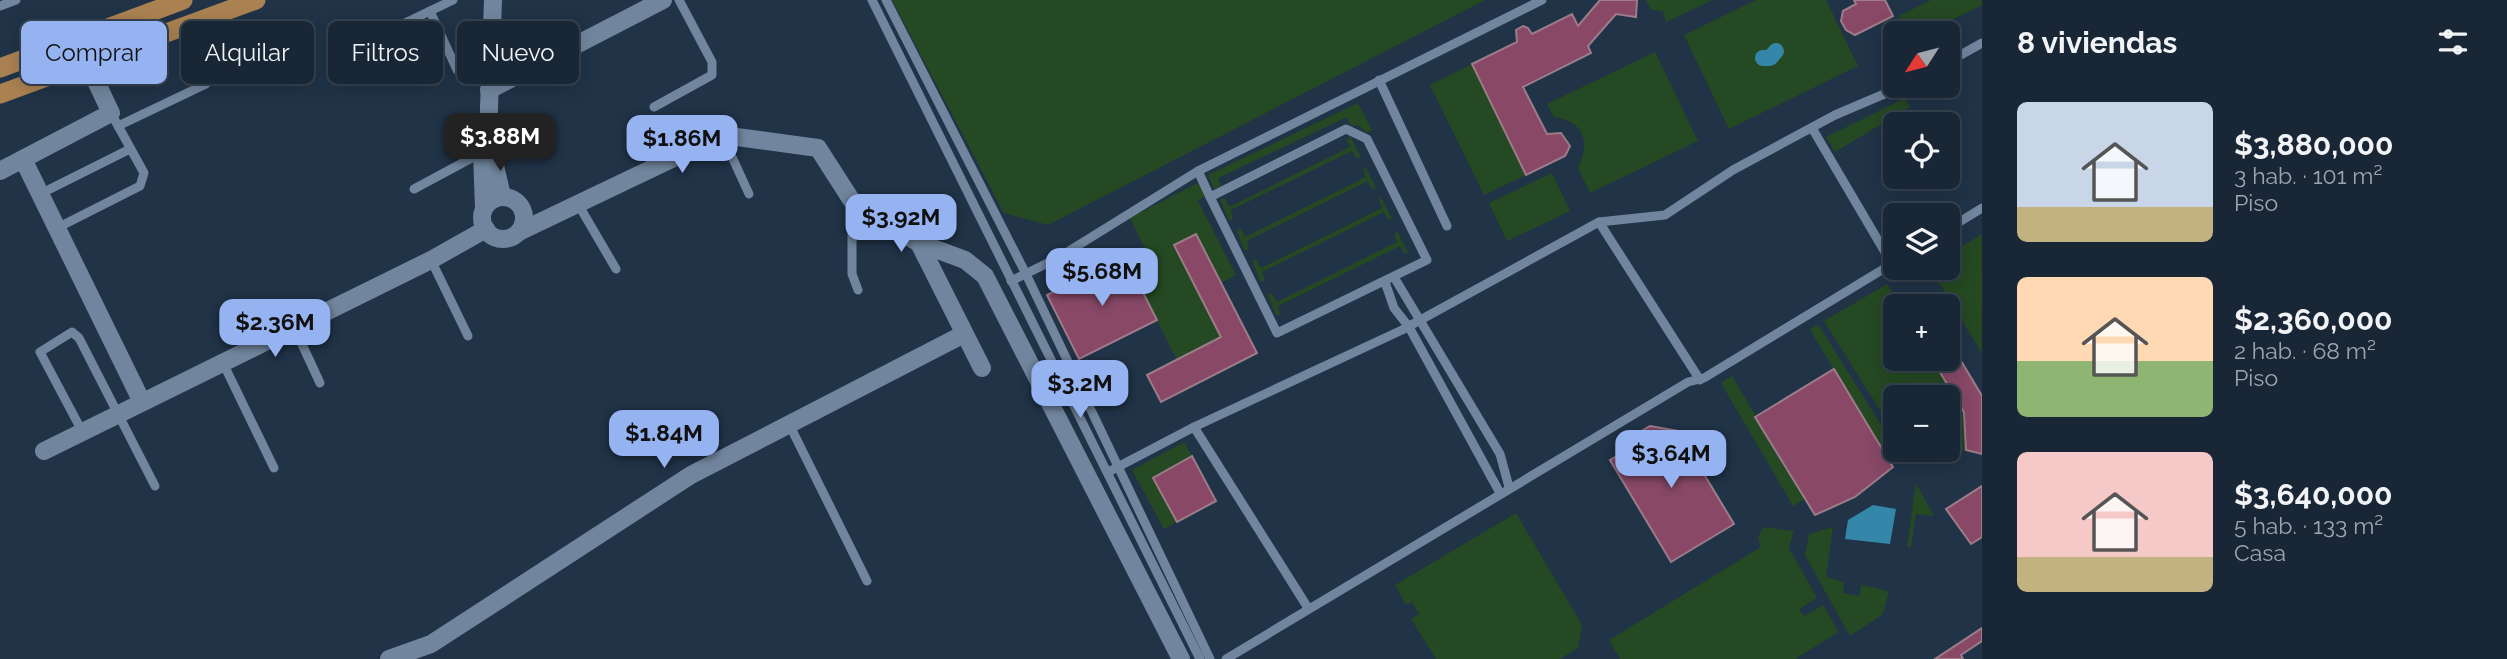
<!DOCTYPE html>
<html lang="es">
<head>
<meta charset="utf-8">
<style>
  :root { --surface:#182635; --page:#212e3d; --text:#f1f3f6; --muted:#9fa5ad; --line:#364350; --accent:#95b2f1 }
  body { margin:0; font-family:Raleway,sans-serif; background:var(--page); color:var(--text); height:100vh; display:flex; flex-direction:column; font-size:26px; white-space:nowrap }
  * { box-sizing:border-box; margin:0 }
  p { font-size:23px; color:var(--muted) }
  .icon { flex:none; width:38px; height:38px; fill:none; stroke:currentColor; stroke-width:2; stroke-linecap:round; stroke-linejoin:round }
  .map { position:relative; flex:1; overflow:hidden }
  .panel { display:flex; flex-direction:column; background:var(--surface); width:525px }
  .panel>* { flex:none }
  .guide { position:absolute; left:21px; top:21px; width:665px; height:63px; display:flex; gap:14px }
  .needle { width:46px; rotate:234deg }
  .tools { position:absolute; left:1883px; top:21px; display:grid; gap:14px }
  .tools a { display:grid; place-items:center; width:77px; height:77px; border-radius:10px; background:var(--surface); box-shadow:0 4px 18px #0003,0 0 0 2px var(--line); font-size:35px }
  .price { position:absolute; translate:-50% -60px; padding:0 16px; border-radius:14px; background:var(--accent); color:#111; font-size:23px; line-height:46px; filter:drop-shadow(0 2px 4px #0008) }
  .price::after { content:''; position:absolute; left:50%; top:42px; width:21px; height:16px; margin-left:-10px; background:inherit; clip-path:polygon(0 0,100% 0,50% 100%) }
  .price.selected { background:#222; color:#fff }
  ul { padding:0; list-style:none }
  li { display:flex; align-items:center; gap:21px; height:175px; padding:0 35px }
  li span { display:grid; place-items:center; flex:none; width:196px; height:140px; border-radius:10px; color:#555 }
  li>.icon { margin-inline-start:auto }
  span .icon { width:84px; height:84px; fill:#fffc; stroke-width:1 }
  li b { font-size:30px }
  h2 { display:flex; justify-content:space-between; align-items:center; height:84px; padding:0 35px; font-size:30px }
  .chip { padding:0 24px; border-radius:10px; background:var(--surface); box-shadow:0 4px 18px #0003,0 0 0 2px var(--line); font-size:24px; line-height:63px }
  .chip.selected { background:var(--accent); color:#111 }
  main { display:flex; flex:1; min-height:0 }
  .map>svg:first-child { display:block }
  .green { fill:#254922 }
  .water { fill:#3587aa }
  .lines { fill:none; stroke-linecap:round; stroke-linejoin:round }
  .canal { stroke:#3587aa; stroke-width:16 }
  .building { fill:#884866; stroke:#9c7c89; stroke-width:2 }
  .service { stroke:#71869e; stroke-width:9 }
  .minor { stroke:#71869e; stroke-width:18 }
  .primary { stroke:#aa8252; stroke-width:19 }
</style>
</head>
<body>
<main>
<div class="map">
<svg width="1982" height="659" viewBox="0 0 1982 659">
  <rect width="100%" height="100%" fill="#203347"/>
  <g class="green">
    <polygon points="892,0 1485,0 1048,225 1004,213"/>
    <polygon points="1646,0 1713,0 1666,22 1663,11 1651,10"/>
    <polygon points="1756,0 1826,0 1858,66 1729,129 1684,35"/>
    <polygon points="1931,0 1982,0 1982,5 1926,33 1895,33 1895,38 1891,30 1901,23 1899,16"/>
    <path d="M1655,52L1698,141L1590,193L1578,168C1591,142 1584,121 1554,117L1547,104Z"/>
    <polygon points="1472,64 1526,175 1484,195 1430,85"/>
    <polygon points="1905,98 1910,107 1835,152 1826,137"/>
    <polygon points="1358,103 1372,130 1367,133 1358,125 1351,126 1347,117 1218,178 1221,186 1214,189 1208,175"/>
    <polygon points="1350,136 1361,158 1356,158 1352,151 1231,210 1233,220 1229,220 1220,199 1225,199 1229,207 1350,147 1347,140"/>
    <polygon points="1365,166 1376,188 1372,189 1368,181 1247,241 1249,250 1244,250 1236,229 1241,229 1245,237 1366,177 1363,170"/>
    <polygon points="1552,173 1570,211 1507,241 1489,203"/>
    <polygon points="1197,183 1205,192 1204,197 1198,201 1236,275 1221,283 1196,234 1174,246 1221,337 1177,360 1128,262 1147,252 1130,218"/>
    <polygon points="1381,197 1392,219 1388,219 1384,212 1262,272 1265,281 1260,281 1252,260 1256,260 1261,268 1382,208 1379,201"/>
    <polygon points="1397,231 1408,253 1404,253 1400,246 1278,306 1280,315 1276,315 1267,294 1272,294 1277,302 1397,242 1394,235"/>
    <polygon points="1982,234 1982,353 1930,268 1948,268 1948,255"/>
    <polygon points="1887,284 1901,306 1895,306 1895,359 1932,359 1964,412 1966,450 1915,460 1910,450 1948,450 1948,397 1895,397 1895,434 1824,321"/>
    <polygon points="1818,324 1891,441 1881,447 1810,330"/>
    <polygon points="1732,376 1805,499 1793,506 1721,383"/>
    <polygon points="1184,442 1192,456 1153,478 1177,522 1164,529 1132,470"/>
    <polygon points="1916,483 1934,516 1916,514 1911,547 1907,547"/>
    <polygon points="1516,513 1582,625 1578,648 1560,659 1436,659 1411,619 1419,614 1412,602 1406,605 1395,585"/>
    <polygon points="1763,527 1794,531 1789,548 1817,598 1799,609 1804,616 1823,605 1839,632 1795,659 1620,659 1609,640 1761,547 1758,538"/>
    <polygon points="1833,527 1826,577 1844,582 1843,593 1859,596 1861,585 1889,591 1883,614 1850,636 1805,555 1809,534"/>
  </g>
  <polygon class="water" points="1873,505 1896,509 1890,544 1845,539 1848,520"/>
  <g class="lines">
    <polyline class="canal" points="1763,58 1770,58 1776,51"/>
  </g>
  <g class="building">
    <polygon points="1600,0 1637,0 1636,17 1616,14 1588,46 1591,53 1523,87 1547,134 1561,133 1570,146 1565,156 1526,175 1472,64 1517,42 1516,30 1523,26 1528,28 1532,34 1572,14 1578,26"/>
    <polygon points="1854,0 1885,0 1893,16 1855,35 1846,30 1841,21 1843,11 1856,4"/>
    <polygon points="1196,234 1257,353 1161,402 1147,375 1221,337 1174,245"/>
    <polygon points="1125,257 1157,320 1079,359 1047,295"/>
    <polygon points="1948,339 1982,396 1982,454 1966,450 1964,412 1932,359 1948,359"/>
    <polygon points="1834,369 1893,467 1855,497 1815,515 1755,417"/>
    <polygon points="1650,426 1678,431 1734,524 1671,562 1610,460 1620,454 1623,442"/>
    <polygon points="1192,456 1216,501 1177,522 1153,478"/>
    <polygon points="1982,486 1982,537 1971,544 1946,509"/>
    <polygon points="1982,628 1982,641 1961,655 1963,659 1935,659"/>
  </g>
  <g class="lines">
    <g class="service">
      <polyline points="872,0 1200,659"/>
      <polyline points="886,0 1026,274 1210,659"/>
      <polyline points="0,6 16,0"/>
      <polyline points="430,11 457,70"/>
      <polyline points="353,48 453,0"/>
      <polyline points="1948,62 1982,43"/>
      <polyline points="1379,80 1447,226"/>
      <polyline points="654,107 712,75 712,62 679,0"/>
      <polyline points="118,126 206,84"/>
      <polyline points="1812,128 1892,264"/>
      <polygon points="1346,129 1367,139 1427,260 1277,333 1210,197"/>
      <polyline points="722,135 749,194"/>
      <polyline points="1198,171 1210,197"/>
      <polyline points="414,189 481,153"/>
      <polyline points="40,194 130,149"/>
      <polyline points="852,201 852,274 858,290"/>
      <polyline points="578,204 616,269"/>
      <polyline points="1599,222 1700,380"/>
      <polyline points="57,228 140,186 144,173 111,113"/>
      <polyline points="1948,229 1982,208"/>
      <polyline points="431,260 468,336"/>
      <polyline points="1394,277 1500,454 1509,487"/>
      <polyline points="1011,281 1056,259 1198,171 1542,0"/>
      <polyline points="1385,282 1394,308 1409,327 1500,493"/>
      <polyline points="294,327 320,383"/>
      <polyline points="223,363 274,468"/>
      <polyline points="789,424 867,581"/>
      <polyline points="1194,427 1402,330 1599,222 1665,215 1733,170 1835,115 1903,86"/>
      <polyline points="83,433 40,352 72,332 79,338 155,486"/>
      <polyline points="1112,470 1194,427 1308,608"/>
      <polyline points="1226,659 1688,382 1704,378 1895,262"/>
    </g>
    <g class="minor">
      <polyline points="489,90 663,0"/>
      <polyline points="488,135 502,196"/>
      <polyline points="23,159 142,402"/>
      <polyline points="0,171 111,113 76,39"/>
      <circle cx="503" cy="218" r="21"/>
      <polyline points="484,208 482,153 488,135 493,0"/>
      <polyline points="521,231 722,135 818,148 852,201 919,243 982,368"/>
      <polyline points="919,243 965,260 985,276 1181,659"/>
      <polyline points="44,451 431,260 486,229"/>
      <polyline points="389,659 431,644 691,475 964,334"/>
    </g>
    <g class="primary">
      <polyline points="0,68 183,0"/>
      <polyline points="0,94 256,0"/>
    </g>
  </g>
</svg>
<div class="tools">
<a><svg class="needle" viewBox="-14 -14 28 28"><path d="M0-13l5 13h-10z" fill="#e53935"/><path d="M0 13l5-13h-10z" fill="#9fa5ad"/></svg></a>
<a><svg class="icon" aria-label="locate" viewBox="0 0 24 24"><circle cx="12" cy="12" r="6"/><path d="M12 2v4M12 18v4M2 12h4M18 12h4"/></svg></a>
<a><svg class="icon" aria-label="layers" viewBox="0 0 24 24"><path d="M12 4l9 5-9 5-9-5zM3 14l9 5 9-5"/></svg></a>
<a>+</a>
<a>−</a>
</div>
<b class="price selected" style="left:500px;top:173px">$3.88M</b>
<b class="price" style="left:682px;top:175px">$1.86M</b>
<b class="price" style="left:901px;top:254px">$3.92M</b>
<b class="price" style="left:1102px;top:308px">$5.68M</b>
<b class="price" style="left:275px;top:359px">$2.36M</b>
<b class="price" style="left:1080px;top:420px">$3.2M</b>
<b class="price" style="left:664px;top:470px">$1.84M</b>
<b class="price" style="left:1671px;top:490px">$3.64M</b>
<div class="guide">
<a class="chip selected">Comprar</a>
<a class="chip">Alquilar</a>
<a class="chip">Filtros</a>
<a class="chip">Nuevo</a>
</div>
</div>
<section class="panel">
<h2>8 viviendas<svg class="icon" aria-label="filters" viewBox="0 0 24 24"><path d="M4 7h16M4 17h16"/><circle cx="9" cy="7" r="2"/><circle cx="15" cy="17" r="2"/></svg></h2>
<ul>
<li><span style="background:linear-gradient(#c9d6e8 75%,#c2b280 0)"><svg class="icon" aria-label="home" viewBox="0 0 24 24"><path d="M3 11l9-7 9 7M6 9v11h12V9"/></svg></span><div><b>$3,880,000</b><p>3 hab. · 101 m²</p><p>Piso</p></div></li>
<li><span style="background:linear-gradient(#ffd9b3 60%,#8fb573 0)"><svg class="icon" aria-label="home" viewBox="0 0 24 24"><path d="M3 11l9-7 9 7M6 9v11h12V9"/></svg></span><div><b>$2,360,000</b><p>2 hab. · 68 m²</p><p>Piso</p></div></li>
<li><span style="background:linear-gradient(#f6c9c9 75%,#c2b280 0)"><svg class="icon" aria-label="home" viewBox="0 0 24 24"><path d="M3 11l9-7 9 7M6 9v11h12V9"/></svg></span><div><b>$3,640,000</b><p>5 hab. · 133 m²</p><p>Casa</p></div></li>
</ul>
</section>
</main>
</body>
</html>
